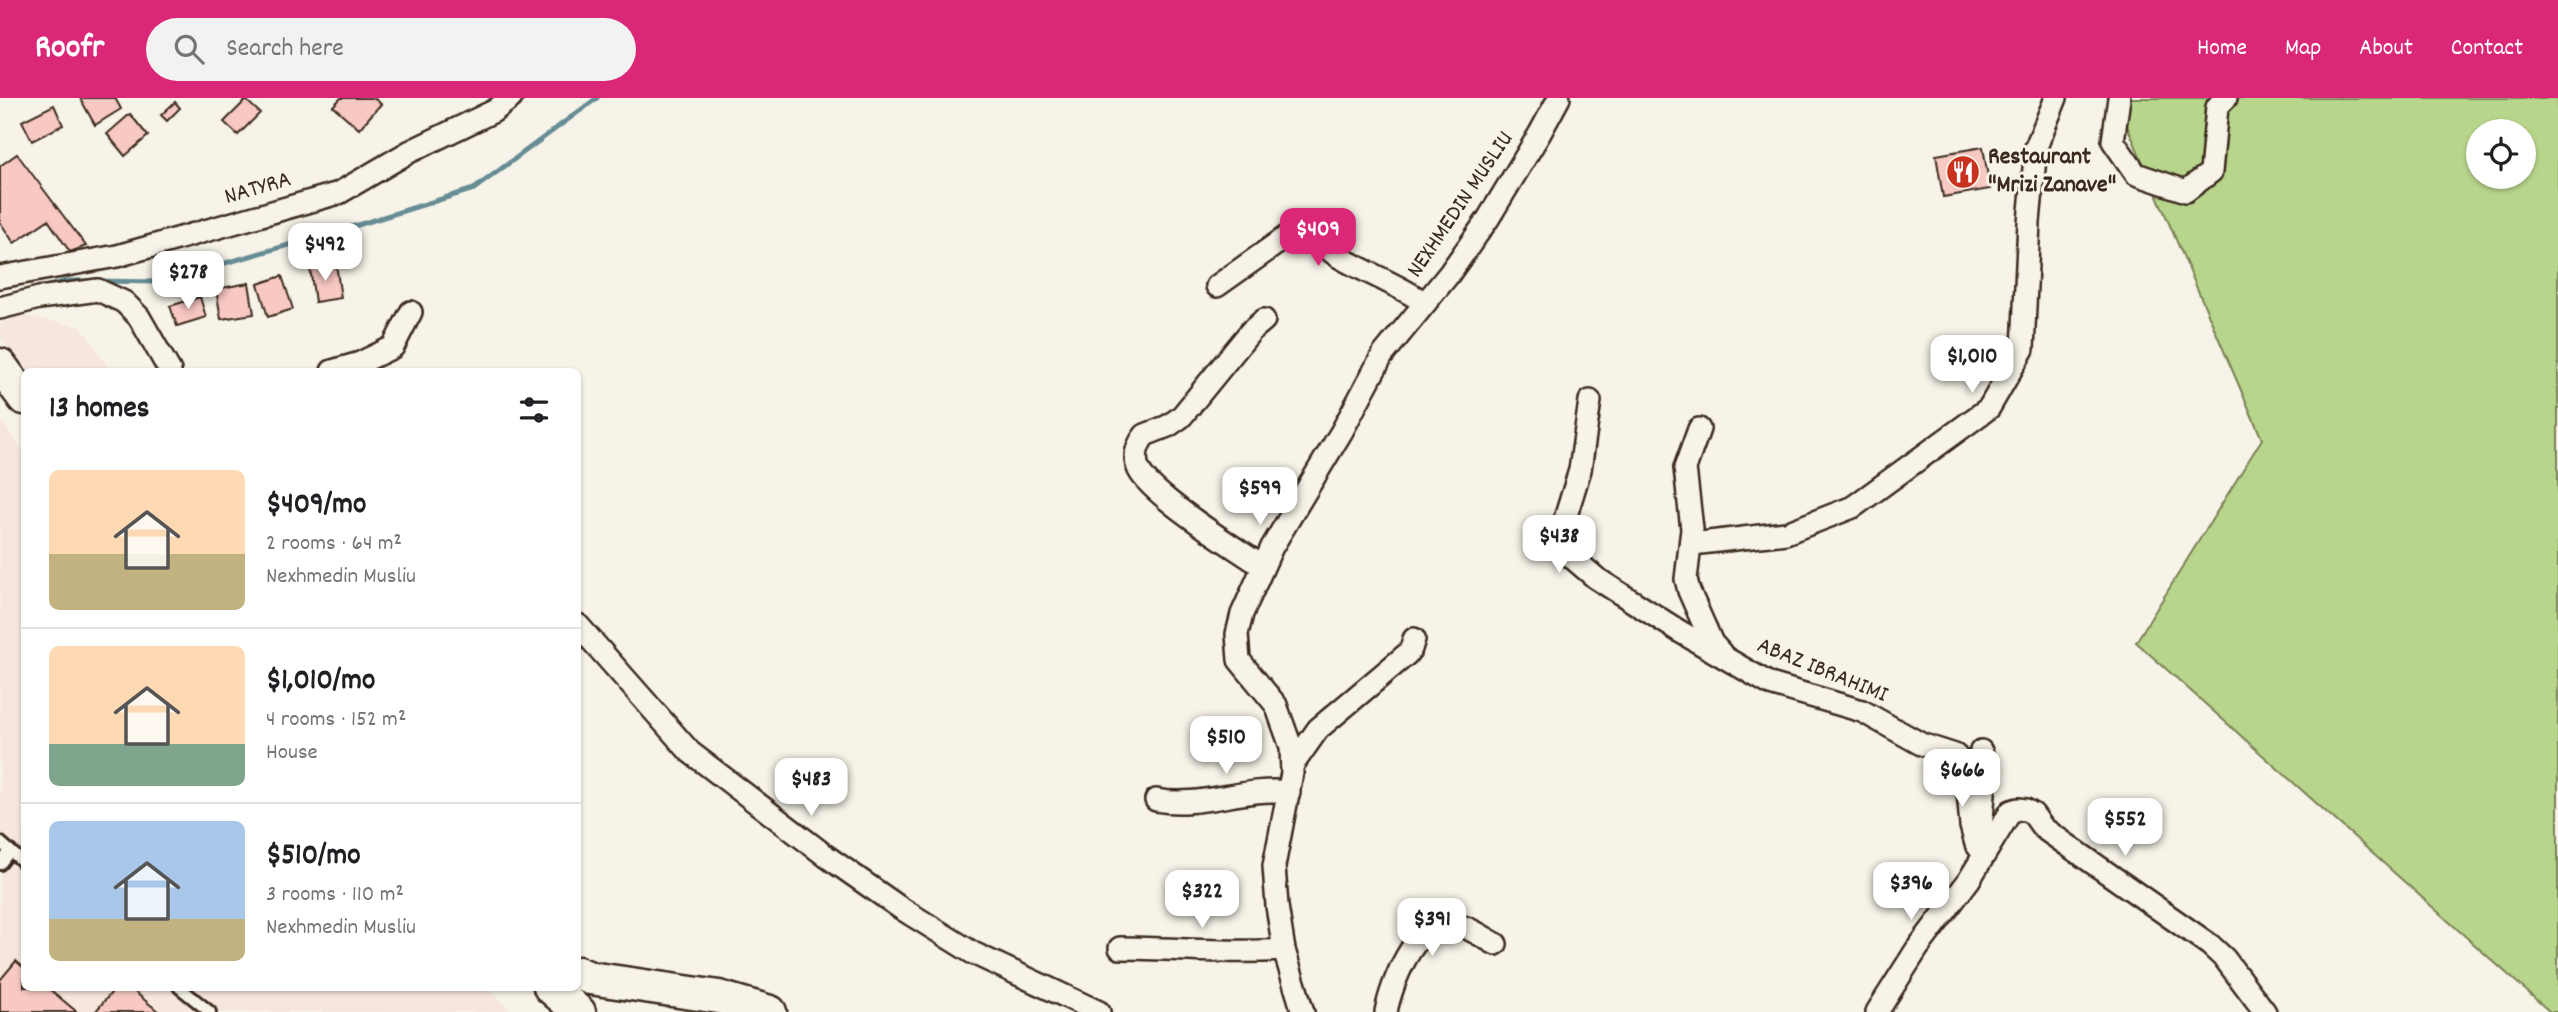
<!DOCTYPE html>
<html lang="en">
<head>
<meta charset="utf-8">
<style>
  :root { --surface:#fff; --page:#f2f2f2; --text:#202124; --muted:#757577; --line:#e0e0e0; --accent:#db2777 }
  body { margin:0; font-family:Dekko,sans-serif; background:var(--page); color:var(--text); height:100vh; display:flex; flex-direction:column; font-size:26px; white-space:nowrap }
  * { box-sizing:border-box; margin:0 }
  p { font-size:23px; color:var(--muted) }
  .icon { flex:none; width:38px; height:38px; fill:none; stroke:currentColor; stroke-width:2; stroke-linecap:round; stroke-linejoin:round }
  .map { position:relative; flex:1; overflow:hidden }
  .panel { position:absolute; left:21px; top:270px; width:560px; height:623px; display:flex; flex-direction:column; background:var(--surface); border-radius:10px; box-shadow:0 2px 5px #0004 }
  .panel>* { flex:none }
  .tools { position:absolute; left:2466px; top:21px; display:grid; gap:14px }
  .tools a { display:grid; place-items:center; width:70px; height:70px; border-radius:50%; background:var(--surface); box-shadow:0 2px 5px #0004; font-size:35px }
  .price { position:absolute; translate:-50% -60px; padding:0 16px; border-radius:14px; background:#fff; color:#222; font-size:23px; line-height:46px; filter:drop-shadow(0 2px 4px #0008) }
  .price::after { content:''; position:absolute; left:50%; top:42px; width:21px; height:16px; margin-left:-10px; background:inherit; clip-path:polygon(0 0,100% 0,50% 100%) }
  .price.selected { background:var(--accent); color:#fff }
  ul { padding:0; list-style:none }
  li { display:flex; align-items:center; gap:21px; height:175px; padding:0 28px }
  li+li { border-top:2px solid var(--line) }
  li span { display:grid; place-items:center; flex:none; width:196px; height:140px; border-radius:10px; color:#555 }
  li>.icon { margin-inline-start:auto }
  span .icon { width:84px; height:84px; fill:#fffc; stroke-width:1 }
  li b { font-size:30px }
  h2 { display:flex; justify-content:space-between; align-items:center; height:84px; padding:0 28px; font-size:30px }
  header { display:flex; align-items:center; gap:42px; box-sizing:border-box; height:98px; padding:0 35px; background:var(--accent); color:#fff }
  header strong { font-size:33px }
  nav { display:flex; gap:38px; margin-inline-start:auto; font-size:24px }
  .search { width:490px; height:63px; background:var(--page); display:flex; align-items:center; gap:18px; box-sizing:border-box; padding:0 24px; border-radius:38px; color:var(--muted); font-size:26px }
  .map>svg:first-child { display:block }
  .built { fill:#f7e6dd }
  .green { fill:#b8d58c; stroke:#7a8055; stroke-width:2; fill-rule:evenodd }
  .lines { fill:none; stroke-linecap:round; stroke-linejoin:round }
  .stream { stroke:#668c94; stroke-width:5 }
  .building { fill:#f8c8c3; stroke:#3b2a1e; stroke-width:2 }
  .lane-casing { stroke:#3b2a1e; stroke-width:16 }
  .street-casing { stroke:#3b2a1e; stroke-width:26 }
  .primary-casing { stroke:#3b2a1e; stroke-width:37 }
  .lane { stroke:#f7f3e8; stroke-width:10 }
  .street { stroke:#f7f3e8; stroke-width:21 }
  .primary { stroke:#f7f3e8; stroke-width:32 }
  .labels { text-anchor:middle; dominant-baseline:central; stroke-width:6; stroke-linejoin:round; paint-order:stroke }
  .poi-label { font-size:24px; font-weight:bold; fill:#3b2a1e; stroke:#f7f3e8; text-anchor:start }
  .street-label { font-size:24px; fill:#3b2a1e; stroke:#f7f3e8 }
</style>
</head>
<body>
<header>
<strong>Roofr</strong>
<div class="search"><svg class="icon" aria-label="search" viewBox="0 0 24 24"><circle cx="10" cy="10" r="6"/><path d="M15 15l6 6"/></svg>Search here</div>
<nav><a>Home</a><a>Map</a><a>About</a><a>Contact</a></nav>
</header>
<div class="map">
<svg width="2558" height="914" viewBox="0 0 2558 914">
  <rect width="100%" height="100%" fill="#f7f3e8"/>
  <filter id="ink" filterUnits="userSpaceOnUse"><feTurbulence type="fractalNoise" baseFrequency=".0143" numOctaves="2"/><feDisplacementMap in="SourceGraphic" scale="14" xChannelSelector="R" yChannelSelector="G"/><feConvolveMatrix kernelMatrix="1 2 1 2 8 2 1 2 1" color-interpolation-filters="sRGB"/></filter>
  <g filter="url(#ink)">
    <g class="built">
      <polygon points="16,216 81,229 111,273 25,273 0,239 0,227"/>
      <polygon points="0,321 24,354 24,889 486,889 512,914 0,914"/>
    </g>
    <path class="green" d="M2115,0H2558V914H2550L2136,544L2262,341ZM2478,33H2524V79H2478Z"/>
    <g class="lines">
      <g class="stream">
        <polyline points="97,183 158,184 335,134 474,91 597,0"/>
        <polyline points="42,190 66,183 88,183"/>
      </g>
    </g>
    <g class="building">
      <polygon points="80,0 115,0 121,11 95,27"/>
      <polygon points="341,0 374,0 381,6 359,31 333,8"/>
      <polygon points="246,2 260,15 238,37 224,24"/>
      <polygon points="175,4 180,10 167,23 161,17"/>
      <polygon points="54,7 63,27 32,43 22,23"/>
      <polygon points="130,16 148,38 125,58 107,36"/>
      <polygon points="1983,49 1990,91 1943,99 1936,57"/>
      <polygon points="17,56 86,148 70,154 48,122 14,145 0,124 0,68"/>
      <polygon points="336,166 341,200 315,204 310,170"/>
      <polygon points="282,178 293,211 268,219 258,186"/>
      <polygon points="249,185 254,216 221,221 216,191"/>
      <polygon points="200,199 206,219 177,228 170,208"/>
      <polygon points="16,863 24,870 24,889 47,889 77,914 0,914 0,882"/>
      <polygon points="116,889 129,889 159,914 95,914"/>
    </g>
    <g class="lines">
      <g class="lane-casing">
        <g id="lane">
          <polyline points="0,744 24,765"/>
          <polyline points="0,766 10,753"/>
          <polyline points="179,889 210,914"/>
        </g>
      </g>
      <g class="street-casing">
        <g id="street">
          <polyline points="2119,0 2113,43 2136,76 2186,93 2211,74 2217,9 2226,0"/>
          <polyline points="0,179 117,158 339,95 409,54 494,13 511,0"/>
          <path d="M1217,188L1286,139L1299,133C1315,138 1327,152 1341,160C1369,176 1399,187 1425,205"/>
          <polyline points="0,210 39,200 98,192 124,204 139,219 170,273"/>
          <polyline points="332,273 360,265 393,249 411,214"/>
          <polyline points="1590,303 1580,372 1564,424 1564,446 1569,457 1596,480 1679,533 1770,586 1862,613 1921,646 1955,657 1966,669 1971,728 1976,746 1984,756"/>
          <polyline points="1699,331 1685,370 1692,431 1686,481 1689,493 1712,545 1721,555"/>
          <polyline points="1692,446 1786,435 1853,409 1989,310 2023,251 2029,124 2036,49 2056,0"/>
          <path d="M1262,468C1235,450 1152,398 1139,372C1133,359 1137,347 1145,337L1168,328L1181,319L1251,233L1264,222"/>
          <polyline points="578,527 690,654 826,758 899,809 973,855 1099,914"/>
          <polyline points="1981,653 1986,671 1981,734"/>
          <polyline points="1292,668 1318,631 1407,556 1411,551 1414,541"/>
          <path d="M1156,702C1201,711 1244,688 1289,694"/>
          <path d="M1120,850C1175,850 1229,856 1284,852"/>
          <polyline points="1303,914 1284,852 1277,808 1274,768 1292,675 1291,649 1276,607 1239,562 1237,536 1242,516 1272,449 1342,333 1382,258 1449,176 1488,121 1540,35 1559,0"/>
          <path d="M1386,914C1391,887 1415,822 1450,826C1466,827 1481,838 1496,846"/>
          <polyline points="1877,914 1917,851 1969,782 2011,713 2018,711 2026,712 2033,716 2043,730 2210,847 2225,861 2265,914"/>
        </g>
      </g>
      <g class="primary-casing">
        <g id="primary">
          <polyline points="0,267 24,300"/>
          <polyline points="578,875 590,880 719,899 770,914"/>
          <polyline points="550,889 579,914"/>
        </g>
      </g>
      <use href="#lane" class="lane"/>
      <use href="#street" class="street"/>
      <use href="#primary" class="primary"/>
    </g>
  </g>
  <defs>
    <g id="restaurant-disc" transform="scale(1.75)"><circle r="9.5" fill="#c8321e" stroke="#f7f3e8"/><path d="M-5-6h1v4h1v-4h1v4h1v-4h1v5L-1.5 .5V6h-2V.5L-5-1ZM5-6V6H3V1.5H1.5Q1.5-4 5-6Z" fill="#fff"/></g>
  </defs>
  <g fill-rule="evenodd">
    <use href="#restaurant-disc" x="1963" y="74"/>
  </g>
  <g class="labels">
    <g class="poi-label">
      <text x="1988" y="60">Restaurant<tspan x="1988" dy="28">"Mrizi Zanave"</tspan></text>
    </g>
    <g class="street-label">
      <text transform="translate(258 91) rotate(-16)">NATYRA</text>
      <text transform="translate(1461 107) rotate(-56)">NEXHMEDIN MUSLIU</text>
      <text transform="translate(1822 573) rotate(22)">ABAZ IBRAHIMI</text>
    </g>
  </g>
</svg>
<div class="tools">
<a><svg class="icon" aria-label="locate" viewBox="0 0 24 24"><circle cx="12" cy="12" r="6"/><path d="M12 2v4M12 18v4M2 12h4M18 12h4"/></svg></a>
</div>
<b class="price selected" style="left:1318px;top:170px">$409</b>
<b class="price" style="left:325px;top:185px">$492</b>
<b class="price" style="left:188px;top:213px">$278</b>
<b class="price" style="left:1972px;top:297px">$1,010</b>
<b class="price" style="left:1260px;top:429px">$599</b>
<b class="price" style="left:1559px;top:477px">$438</b>
<b class="price" style="left:1226px;top:678px">$510</b>
<b class="price" style="left:1962px;top:711px">$666</b>
<b class="price" style="left:811px;top:720px">$483</b>
<b class="price" style="left:2125px;top:760px">$552</b>
<b class="price" style="left:1911px;top:824px">$396</b>
<b class="price" style="left:1202px;top:832px">$322</b>
<b class="price" style="left:1432px;top:860px">$391</b>
<section class="panel">
<h2>13 homes<svg class="icon" aria-label="filters" viewBox="0 0 24 24"><path d="M4 7h16M4 17h16"/><circle cx="9" cy="7" r="2"/><circle cx="15" cy="17" r="2"/></svg></h2>
<ul>
<li><span style="background:linear-gradient(#ffd9b3 60%,#c2b280 0)"><svg class="icon" aria-label="home" viewBox="0 0 24 24"><path d="M3 11l9-7 9 7M6 9v11h12V9"/></svg></span><div><b>$409/mo</b><p>2 rooms · 64 m²</p><p>Nexhmedin Musliu</p></div></li>
<li><span style="background:linear-gradient(#ffd9b3 70%,#7fa58c 0)"><svg class="icon" aria-label="home" viewBox="0 0 24 24"><path d="M3 11l9-7 9 7M6 9v11h12V9"/></svg></span><div><b>$1,010/mo</b><p>4 rooms · 152 m²</p><p>House</p></div></li>
<li><span style="background:linear-gradient(#a9c7e8 70%,#c2b280 0)"><svg class="icon" aria-label="home" viewBox="0 0 24 24"><path d="M3 11l9-7 9 7M6 9v11h12V9"/></svg></span><div><b>$510/mo</b><p>3 rooms · 110 m²</p><p>Nexhmedin Musliu</p></div></li>
</ul>
</section>
</div>
</body>
</html>
